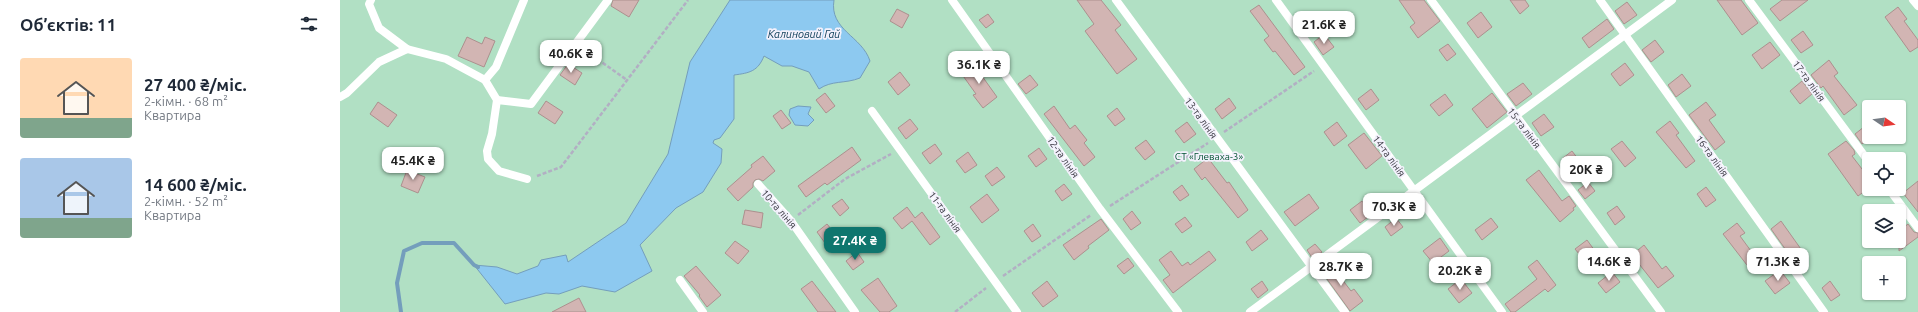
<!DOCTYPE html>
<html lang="uk">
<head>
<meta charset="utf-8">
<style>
  :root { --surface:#fff; --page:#f2f2f3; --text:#1f2937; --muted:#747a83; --accent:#0f766e }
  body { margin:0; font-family:Ubuntu,sans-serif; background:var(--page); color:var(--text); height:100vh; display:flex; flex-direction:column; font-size:15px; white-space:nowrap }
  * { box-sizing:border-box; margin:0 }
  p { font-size:13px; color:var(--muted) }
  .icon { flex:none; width:22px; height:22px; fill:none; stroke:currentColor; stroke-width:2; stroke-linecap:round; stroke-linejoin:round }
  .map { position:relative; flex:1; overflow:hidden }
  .sheet { display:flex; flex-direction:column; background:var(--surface); width:340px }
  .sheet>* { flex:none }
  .needle { width:26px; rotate:103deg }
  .tools { position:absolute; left:1522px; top:100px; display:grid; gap:8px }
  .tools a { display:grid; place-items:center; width:44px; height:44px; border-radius:4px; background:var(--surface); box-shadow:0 1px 3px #0004; font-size:20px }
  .price { position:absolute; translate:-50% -34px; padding:0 9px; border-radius:8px; background:#fff; color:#222; font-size:13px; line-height:26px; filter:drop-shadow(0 1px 2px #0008) }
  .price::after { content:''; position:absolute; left:50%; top:24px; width:12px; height:9px; margin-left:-6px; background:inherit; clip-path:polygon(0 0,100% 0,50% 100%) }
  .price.on { background:var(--accent); color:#fff }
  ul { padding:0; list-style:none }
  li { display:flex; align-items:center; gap:12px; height:100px; padding:0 20px }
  li span { display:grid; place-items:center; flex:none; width:112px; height:80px; border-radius:4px; color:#555 }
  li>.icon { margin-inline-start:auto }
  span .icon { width:48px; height:48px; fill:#fffc; stroke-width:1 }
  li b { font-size:17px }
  h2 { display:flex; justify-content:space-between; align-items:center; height:48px; padding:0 20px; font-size:17px }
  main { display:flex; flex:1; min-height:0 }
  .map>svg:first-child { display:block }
  .green { fill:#b1e0c4; fill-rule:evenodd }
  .water { fill:#8dc9f0; stroke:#749ebc }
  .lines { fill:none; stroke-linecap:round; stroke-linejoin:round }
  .stream { stroke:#749ebc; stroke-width:4 }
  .building { fill:#d2b5b3; stroke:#ac908e }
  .path { stroke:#b2afc3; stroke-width:2.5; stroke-dasharray:4 2; stroke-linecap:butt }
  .service { stroke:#fff; stroke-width:8 }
  .labels { text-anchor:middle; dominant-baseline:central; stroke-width:3.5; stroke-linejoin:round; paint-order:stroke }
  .street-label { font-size:10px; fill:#3b3a43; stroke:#f3f1fc }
  .park-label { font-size:10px; fill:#005231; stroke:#f3f1fc }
  .water-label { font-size:11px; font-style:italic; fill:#10405b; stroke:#f3f1fc }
</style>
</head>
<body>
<main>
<section class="sheet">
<h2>Об’єктів: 11<svg class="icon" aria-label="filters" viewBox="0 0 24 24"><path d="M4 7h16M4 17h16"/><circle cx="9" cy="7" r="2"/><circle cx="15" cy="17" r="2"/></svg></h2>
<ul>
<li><span style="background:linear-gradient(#ffd9b3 75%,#7fa58c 0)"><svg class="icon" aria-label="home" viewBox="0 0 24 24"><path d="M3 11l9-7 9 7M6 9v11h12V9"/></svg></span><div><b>27 400 ₴/міс.</b><p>2-кімн. · 68 m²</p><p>Квартира</p></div></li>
<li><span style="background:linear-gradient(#a9c7e8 75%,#7fa58c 0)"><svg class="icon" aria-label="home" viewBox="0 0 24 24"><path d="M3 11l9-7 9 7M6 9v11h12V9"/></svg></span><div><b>14 600 ₴/міс.</b><p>2-кімн. · 52 m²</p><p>Квартира</p></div></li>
</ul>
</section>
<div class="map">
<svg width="1578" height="312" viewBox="0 0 1578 312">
  <rect width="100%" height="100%" fill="#e5e2fb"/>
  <path class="green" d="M0,0H1578V312H0ZM1529,107H1559V137H1529ZM1529,159H1559V189H1529ZM1529,211H1559V241H1529ZM1529,263H1559V293H1529Z"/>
  <g class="water">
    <path d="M390,0H494C489,30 522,36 530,61L520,78C505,84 492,80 479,89L469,72L452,66H442L424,56C418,71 410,73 394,75V119L380,138L374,140L373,143L382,149L381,163L363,192L336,208L300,245L312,271L275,292L242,286L219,294L206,293L165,304L134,265L157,267L177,274L198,266L201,260L226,255L228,262L286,223L328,154L350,62Z"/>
    <polygon points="458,106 471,107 468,114 474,120 468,126 455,125 449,115 450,109"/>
  </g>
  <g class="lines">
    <polyline class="stream" points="61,312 57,283 64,251 82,243 114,243 134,265 138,267"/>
  </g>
  <g class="building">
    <polygon points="273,0 299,0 289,17 271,6"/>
    <polygon points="737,0 761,0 781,25 775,30 797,59 777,74 745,31 754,24"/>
    <polygon points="1059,0 1084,0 1100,21 1078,38 1070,27 1075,23"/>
    <polygon points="1170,0 1185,0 1189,6 1180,14"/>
    <polygon points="1377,0 1401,0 1418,23 1402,35"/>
    <polygon points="1442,0 1468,0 1440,21 1430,9"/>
    <polygon points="1287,2 1297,15 1284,24 1275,11"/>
    <polygon points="919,5 965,67 954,75 935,51 933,52 924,40 929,36 910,11"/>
    <polygon points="1558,7 1567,19 1564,21 1578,40 1578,47 1570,52 1545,17"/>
    <polygon points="557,9 569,15 562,28 550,21"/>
    <polygon points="1141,12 1152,27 1138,38 1127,23"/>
    <polygon points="648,14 654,22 646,28 639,20"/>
    <polygon points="1267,19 1274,29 1249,48 1242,38"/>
    <polygon points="1463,31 1473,45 1461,53 1451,40"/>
    <polygon points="984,34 994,47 983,55 974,42"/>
    <polygon points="127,37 142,44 145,37 155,41 144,67 118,56"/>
    <polygon points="1315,40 1324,52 1311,62 1302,50"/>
    <polygon points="1430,42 1440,55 1422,69 1412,55"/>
    <polygon points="1108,44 1116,54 1107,61 1099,50"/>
    <polygon points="1489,60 1498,73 1494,76 1517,105 1504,115 1483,86 1481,88 1471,75"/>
    <polygon points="635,62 644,75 642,76 657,97 643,108 633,95 636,94 621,73"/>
    <polygon points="1285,63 1294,75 1280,86 1271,74"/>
    <polygon points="228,64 242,73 235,85 220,75"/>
    <polygon points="560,72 570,85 558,95 548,82"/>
    <polygon points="1342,74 1351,86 1336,97 1328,85"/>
    <polygon points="690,75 698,85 686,94 678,84"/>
    <polygon points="1462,81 1472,94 1460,104 1450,91"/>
    <polygon points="1183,83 1192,94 1176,106 1167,94"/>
    <polygon points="1031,89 1039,100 1026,110 1018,99"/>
    <polygon points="485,93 495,106 486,113 476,100"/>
    <polygon points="1152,93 1167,112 1147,128 1132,109"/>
    <polygon points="1105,94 1113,105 1099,116 1090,105"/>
    <polygon points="889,98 896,108 882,119 875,109"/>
    <polygon points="206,101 223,112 215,124 198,113"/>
    <polygon points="38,102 57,115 48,127 30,114"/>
    <polygon points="1366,102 1376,115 1369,120 1385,142 1375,150 1349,115"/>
    <polygon points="714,106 730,129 735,125 747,140 744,143 755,157 744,166 704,114"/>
    <polygon points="777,108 785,119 775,126 767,116"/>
    <polygon points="441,110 451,123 442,129 433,116"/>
    <polygon points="1204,114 1214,127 1201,136 1192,123"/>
    <polygon points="570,119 578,129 566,139 558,128"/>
    <polygon points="1330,121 1339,133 1336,135 1355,161 1346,168 1316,132"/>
    <polygon points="847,122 856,134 844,143 835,131"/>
    <polygon points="997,122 1007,136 994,146 984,132"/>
    <polygon points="1529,123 1529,139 1522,144 1515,134"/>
    <polygon points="1024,133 1042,156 1026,169 1008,145"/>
    <polygon points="806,140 815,152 805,160 795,148"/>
    <polygon points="1282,141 1296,158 1285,167 1271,149"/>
    <polygon points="1506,141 1514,150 1515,154 1512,156 1529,178 1529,188 1518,196 1488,154"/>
    <polygon points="595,144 602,154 590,164 582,153"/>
    <polygon points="512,147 521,160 487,185 485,183 466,197 458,186"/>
    <polygon points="699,148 707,159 696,167 688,156"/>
    <polygon points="1232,151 1241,163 1232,170 1223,158"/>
    <polygon points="628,152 637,165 625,173 616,161"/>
    <polygon points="423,156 435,171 423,181 419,179 415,180 413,183 413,187 398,201 387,189 412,167 411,165"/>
    <polygon points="868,158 887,183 889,182 908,210 898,218 865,177 862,180 854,169"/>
    <polygon points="657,167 665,177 652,186 645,176"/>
    <polygon points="67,170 85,177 78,193 61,186"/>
    <polygon points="1199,170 1222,201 1229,196 1236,206 1233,208 1234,210 1220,222 1186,180"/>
    <polygon points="1578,181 1578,212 1563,193"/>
    <polygon points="1248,182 1255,191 1245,199 1238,190"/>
    <polygon points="724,184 732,194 722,201 715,191"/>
    <polygon points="842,185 849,195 840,201 833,192"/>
    <polygon points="1366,187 1376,200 1366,207 1357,194"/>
    <polygon points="647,194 659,210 642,223 630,207"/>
    <polygon points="969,194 979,208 955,226 944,212"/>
    <polygon points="502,199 509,208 500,216 492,206"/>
    <polygon points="1022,201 1032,214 1020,223 1010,210"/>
    <polygon points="1277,206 1285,217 1275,225 1267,213"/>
    <polygon points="567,207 575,218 582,212 600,237 590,245 572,221 562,229 553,218"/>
    <polygon points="405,210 423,213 421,228 402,224"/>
    <polygon points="792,211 801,223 791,230 783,219"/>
    <polygon points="845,217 852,226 842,233 835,224"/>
    <polygon points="1056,218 1063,227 1051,236 1045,227"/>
    <polygon points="1151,218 1158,227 1142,240 1135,230"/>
    <polygon points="761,219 769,230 748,246 749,248 734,260 723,245"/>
    <polygon points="1441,221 1468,259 1458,267 1431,229"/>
    <polygon points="1397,223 1405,233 1400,236 1419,262 1410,269 1383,234"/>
    <polygon points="487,224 496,235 485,243 477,232"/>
    <polygon points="693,224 701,236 692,242 684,231"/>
    <polygon points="1568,224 1574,232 1578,233 1578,237 1559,251 1559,231"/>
    <polygon points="921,230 928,239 912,251 906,242"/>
    <polygon points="1100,238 1109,251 1093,263 1083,251"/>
    <polygon points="1247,240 1255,251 1244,260 1235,249"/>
    <polygon points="395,241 409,251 398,264 385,253"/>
    <polygon points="975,244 982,252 973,259 967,250"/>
    <polygon points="1304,245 1322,269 1326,266 1334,276 1318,288 1292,255"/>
    <polygon points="831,251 842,266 848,262 850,265 869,251 876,260 833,293 823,280 830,275 819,260"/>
    <polygon points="517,252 524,262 513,270 506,261"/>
    <polygon points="788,258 794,266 784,274 777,266"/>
    <polygon points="1197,260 1216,285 1208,292 1205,289 1175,312 1171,312 1165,304 1197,279 1188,267"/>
    <polygon points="988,261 1011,291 1014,289 1023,301 1010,311 979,268"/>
    <polygon points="356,266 381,295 367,307 359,296 360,295 344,276"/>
    <polygon points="1440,270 1450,283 1435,294 1425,281"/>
    <polygon points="1272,272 1280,282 1266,293 1258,283"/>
    <polygon points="538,278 557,306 549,312 540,312 521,290"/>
    <polygon points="1121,279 1132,293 1119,303 1108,289"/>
    <polygon points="472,281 496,312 478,312 461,289"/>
    <polygon points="707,281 718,296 703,307 692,293"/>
    <polygon points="922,281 928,290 918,298 911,289"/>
    <polygon points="1490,281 1500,295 1491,301 1482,288"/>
    <polygon points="239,298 246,312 212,312"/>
  </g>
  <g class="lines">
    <g class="path">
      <polyline points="243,49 287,80"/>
      <polyline points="884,132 974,71"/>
      <polyline points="197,176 221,167 348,0"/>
      <polyline points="770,206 868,143"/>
      <polyline points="458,215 505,179 551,154"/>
      <polyline points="663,276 751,215"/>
      <polyline points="615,312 646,288"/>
    </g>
    <g class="service">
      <polyline points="31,0 29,4 39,28 67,49"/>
      <polyline points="612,0 760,209 838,312"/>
      <polyline points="776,0 1005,312"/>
      <polyline points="936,0 1162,312"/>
      <polyline points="1091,0 1321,312"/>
      <polyline points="1260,0 1484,312"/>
      <polyline points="1409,0 1529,162"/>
      <polyline points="1573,0 1578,6"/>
      <polyline points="145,80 156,67 184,0"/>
      <polyline points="0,97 7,93 39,62 67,49 106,59 145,80 157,100 152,134 147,151 148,159 159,171 187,179"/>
      <polyline points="157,100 191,104 268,0"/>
      <polyline points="532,111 677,312"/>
      <polyline points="418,184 451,221 515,312"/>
      <polyline points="1549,189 1578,228"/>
      <polyline points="340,280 363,312"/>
      <polyline points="910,312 1332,0"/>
    </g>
  </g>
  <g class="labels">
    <g class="street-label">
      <text transform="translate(1469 81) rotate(54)">17-та лінія</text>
      <text transform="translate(861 118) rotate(54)">13-та лінія</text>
      <text transform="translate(1184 128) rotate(53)">15-та лінія</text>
      <text transform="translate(1049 156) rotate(54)">14-та лінія</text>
      <text transform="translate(1372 156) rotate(54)">16-та лінія</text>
      <text transform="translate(723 157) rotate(55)">12-та лінія</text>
      <text transform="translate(439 209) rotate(49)">10-та лінія</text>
      <text transform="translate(605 212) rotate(54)">11-та лінія</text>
    </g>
    <g class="park-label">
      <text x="869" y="156">СТ «Глеваха-3»</text>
    </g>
    <g class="water-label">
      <text x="464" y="34">Калиновий Гай</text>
    </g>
  </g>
</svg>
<div class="tools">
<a><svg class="needle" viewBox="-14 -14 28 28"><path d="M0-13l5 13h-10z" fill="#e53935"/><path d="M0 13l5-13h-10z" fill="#747a83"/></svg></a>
<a><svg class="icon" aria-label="locate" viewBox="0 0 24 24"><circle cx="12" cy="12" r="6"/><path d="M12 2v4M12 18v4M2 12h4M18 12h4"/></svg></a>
<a><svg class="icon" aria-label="layers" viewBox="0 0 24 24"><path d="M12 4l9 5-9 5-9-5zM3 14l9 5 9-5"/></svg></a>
<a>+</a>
</div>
<b class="price" style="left:984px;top:45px">21.6K ₴</b>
<b class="price" style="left:231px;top:74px">40.6K ₴</b>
<b class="price" style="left:639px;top:85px">36.1K ₴</b>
<b class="price" style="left:73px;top:181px">45.4K ₴</b>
<b class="price" style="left:1246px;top:190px">20K ₴</b>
<b class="price" style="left:1054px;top:227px">70.3K ₴</b>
<b class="price on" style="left:515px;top:261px">27.4K ₴</b>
<b class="price" style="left:1269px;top:282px">14.6K ₴</b>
<b class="price" style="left:1438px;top:282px">71.3K ₴</b>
<b class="price" style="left:1001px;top:287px">28.7K ₴</b>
<b class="price" style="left:1120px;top:291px">20.2K ₴</b>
</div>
</main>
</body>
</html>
